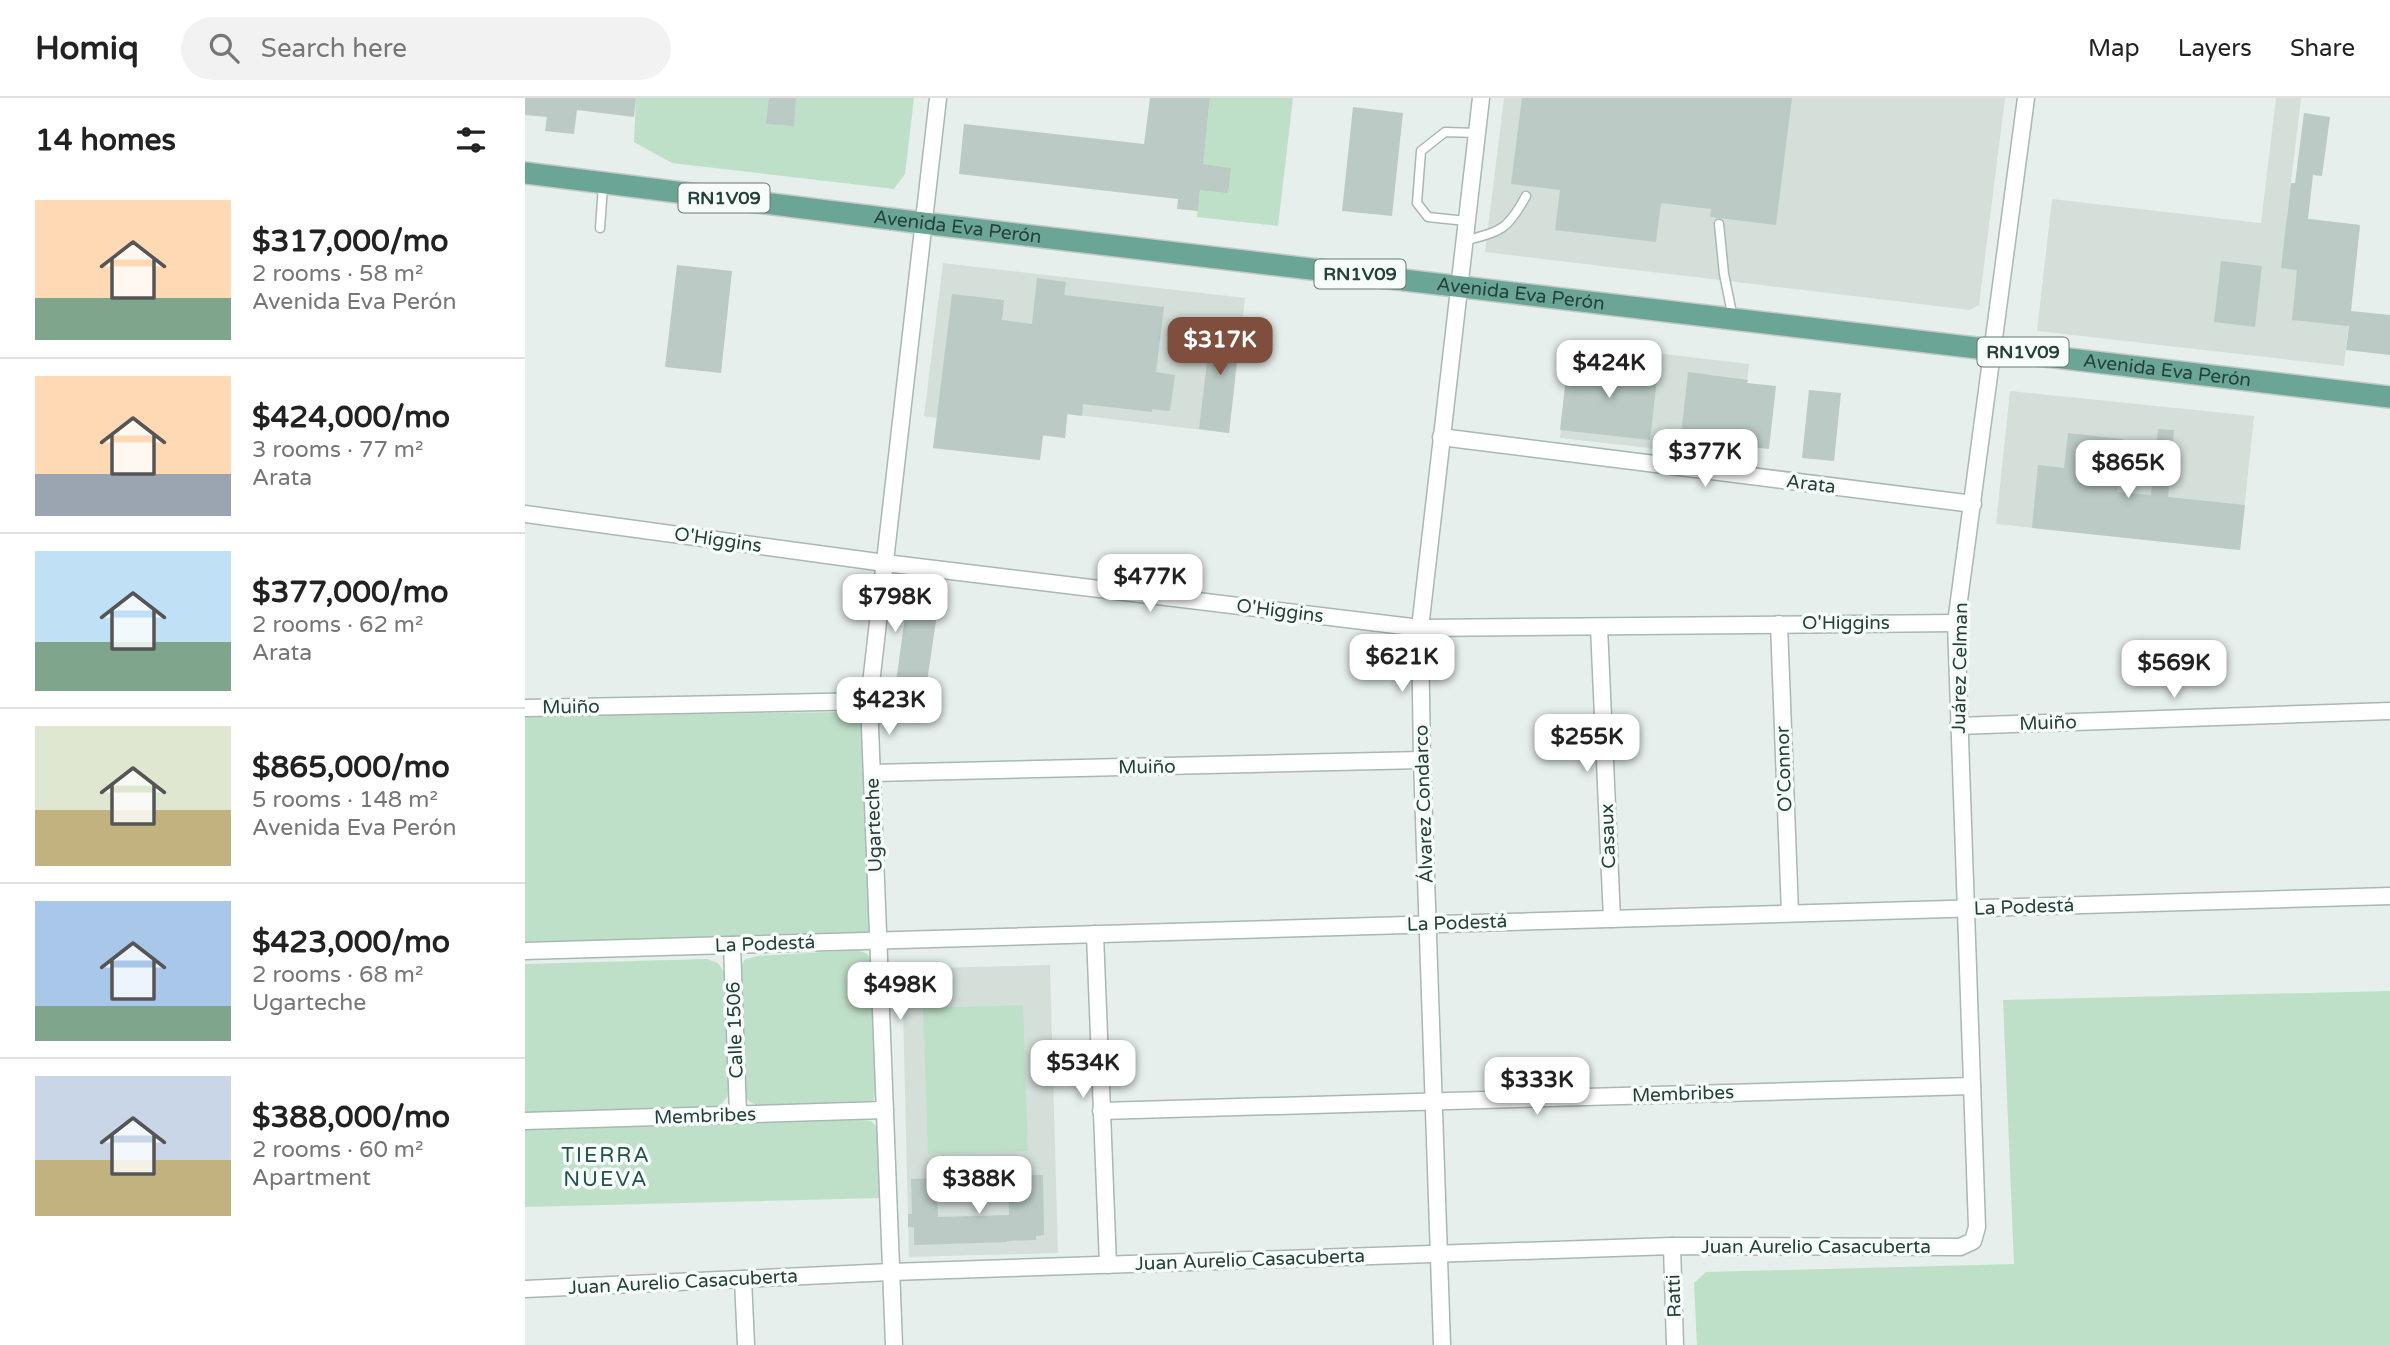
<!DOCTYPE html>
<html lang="en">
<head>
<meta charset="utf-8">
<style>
  :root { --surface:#fff; --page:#f2f2f2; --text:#222; --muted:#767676; --line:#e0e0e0; --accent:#804e3d }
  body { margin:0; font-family:"Varela Round",sans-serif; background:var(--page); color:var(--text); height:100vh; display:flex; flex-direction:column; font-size:26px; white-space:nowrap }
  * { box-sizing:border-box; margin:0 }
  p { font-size:23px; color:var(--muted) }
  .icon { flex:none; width:38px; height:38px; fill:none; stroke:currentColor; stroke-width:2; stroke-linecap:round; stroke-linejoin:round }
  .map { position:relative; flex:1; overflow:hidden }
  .side { display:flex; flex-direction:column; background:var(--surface); width:525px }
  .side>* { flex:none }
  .price { position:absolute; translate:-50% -60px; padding:0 16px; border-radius:14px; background:#fff; color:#222; font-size:23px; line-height:46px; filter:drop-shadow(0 2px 4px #0008) }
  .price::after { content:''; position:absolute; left:50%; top:42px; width:21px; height:16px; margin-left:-10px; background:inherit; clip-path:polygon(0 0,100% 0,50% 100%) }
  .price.on { background:var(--accent); color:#fff }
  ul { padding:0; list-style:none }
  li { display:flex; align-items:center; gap:21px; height:175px; padding:0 35px }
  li+li { border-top:2px solid var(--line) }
  li span { display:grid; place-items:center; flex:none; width:196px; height:140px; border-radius:0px; color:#555 }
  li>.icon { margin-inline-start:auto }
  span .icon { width:84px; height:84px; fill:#fffc; stroke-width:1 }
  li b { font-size:30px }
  h2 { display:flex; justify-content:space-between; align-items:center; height:84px; padding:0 35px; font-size:30px }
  header { display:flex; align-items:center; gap:42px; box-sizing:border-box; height:98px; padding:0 35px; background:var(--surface); border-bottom:2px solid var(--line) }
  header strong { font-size:33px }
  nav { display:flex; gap:38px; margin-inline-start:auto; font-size:24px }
  .search { width:490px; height:63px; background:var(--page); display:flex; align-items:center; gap:18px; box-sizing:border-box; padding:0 24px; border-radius:38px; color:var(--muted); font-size:26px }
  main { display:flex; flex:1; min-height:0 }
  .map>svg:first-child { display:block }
  .built { fill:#d4dfda }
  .green { fill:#bfe0c8 }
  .building { fill:#bbcac4 }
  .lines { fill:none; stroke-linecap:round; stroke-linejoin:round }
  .service-casing { stroke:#a8b8b2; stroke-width:11 }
  .minor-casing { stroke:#a8b8b2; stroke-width:19 }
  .primary-casing { stroke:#c2cac8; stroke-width:24 }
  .service { stroke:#fff; stroke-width:8 }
  .minor { stroke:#fff; stroke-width:16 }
  .primary { stroke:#6aa596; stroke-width:21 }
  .labels { text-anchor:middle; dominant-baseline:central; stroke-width:7; stroke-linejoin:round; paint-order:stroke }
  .shield { fill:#f7fbf9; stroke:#637a73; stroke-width:2 }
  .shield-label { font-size:18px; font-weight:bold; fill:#24423a }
  .street-label { font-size:19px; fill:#24423a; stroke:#f7fbf9 }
  .neighbourhood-label { font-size:21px; letter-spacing:2px; fill:#1f5548; stroke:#f7fbf9 }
</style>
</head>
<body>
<header>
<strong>Homiq</strong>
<div class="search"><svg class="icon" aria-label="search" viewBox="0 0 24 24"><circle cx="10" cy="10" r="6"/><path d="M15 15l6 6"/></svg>Search here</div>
<nav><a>Map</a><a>Layers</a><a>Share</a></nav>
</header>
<main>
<section class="side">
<h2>14 homes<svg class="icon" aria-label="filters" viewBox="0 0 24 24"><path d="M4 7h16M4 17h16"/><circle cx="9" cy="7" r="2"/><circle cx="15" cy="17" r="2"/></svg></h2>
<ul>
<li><span style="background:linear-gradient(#ffd9b3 70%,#7fa58c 0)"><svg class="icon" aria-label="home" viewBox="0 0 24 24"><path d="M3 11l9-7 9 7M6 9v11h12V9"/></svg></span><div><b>$317,000/mo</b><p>2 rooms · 58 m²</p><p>Avenida Eva Perón</p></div></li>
<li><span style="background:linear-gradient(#ffd9b3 70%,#9aa5b1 0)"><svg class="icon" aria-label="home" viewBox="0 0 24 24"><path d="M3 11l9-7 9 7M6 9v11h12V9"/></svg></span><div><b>$424,000/mo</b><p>3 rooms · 77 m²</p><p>Arata</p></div></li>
<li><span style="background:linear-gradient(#bfe0f5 65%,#7fa58c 0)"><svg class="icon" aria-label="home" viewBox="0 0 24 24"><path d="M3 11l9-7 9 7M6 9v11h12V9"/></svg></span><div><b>$377,000/mo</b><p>2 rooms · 62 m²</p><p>Arata</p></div></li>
<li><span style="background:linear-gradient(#dfe7d0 60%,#c2b280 0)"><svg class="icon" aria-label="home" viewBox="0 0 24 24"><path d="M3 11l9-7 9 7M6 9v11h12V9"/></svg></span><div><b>$865,000/mo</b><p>5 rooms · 148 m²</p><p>Avenida Eva Perón</p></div></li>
<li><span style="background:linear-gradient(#a9c7e8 75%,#7fa58c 0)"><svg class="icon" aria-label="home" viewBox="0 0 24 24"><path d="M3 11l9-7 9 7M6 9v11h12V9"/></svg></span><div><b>$423,000/mo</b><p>2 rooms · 68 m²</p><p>Ugarteche</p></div></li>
<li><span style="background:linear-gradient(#c9d6e8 60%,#c2b280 0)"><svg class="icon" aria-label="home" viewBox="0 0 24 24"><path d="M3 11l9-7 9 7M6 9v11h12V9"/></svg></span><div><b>$388,000/mo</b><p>2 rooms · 60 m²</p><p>Apartment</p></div></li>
</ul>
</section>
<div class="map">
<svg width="1865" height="1247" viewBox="0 0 1865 1247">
  <rect width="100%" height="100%" fill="#e6efeb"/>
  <g class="built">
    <polygon points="979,0 1480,0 1454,207 1445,212 960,154"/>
    <polygon points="1751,0 1776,0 1762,118 1835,127 1819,268 1512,233 1527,101 1736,125"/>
    <polygon points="418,165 720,200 704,335 543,316 540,340 518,338 515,362 408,350 412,320 399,318"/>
    <polygon points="1045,245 1224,266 1213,360 1035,340"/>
    <polygon points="1485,293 1729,318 1715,452 1471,426"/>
    <polygon points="525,867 533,1155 384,1159 377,871"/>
  </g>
  <g class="green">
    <polygon points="111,0 389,0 380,76 369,91 147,65 109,44"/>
    <polygon points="685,0 768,0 753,128 672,119"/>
    <polygon points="323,614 334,616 339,620 346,830 343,837 0,848 0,618"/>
    <polygon points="332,852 341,855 348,862 352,996 347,1004 340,1007 235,1010 224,1003 218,995 214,876 219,862 232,858"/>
    <polygon points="182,861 193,865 200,876 205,995 192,1012 0,1018 0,866"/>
    <polygon points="1865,893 1865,1247 1172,1247 1169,1185 1181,1174 1489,1166 1478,902"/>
    <polygon points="498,907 503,1053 403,1056 398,910"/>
    <polygon points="336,1022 346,1023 352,1029 356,1100 0,1109 0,1031"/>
  </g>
  <g class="building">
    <polygon points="0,0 111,0 109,19 52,12 49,36 20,33 22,19 0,17"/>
    <polygon points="244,0 271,0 269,28 241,26"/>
    <polygon points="625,0 685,0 678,66 706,70 703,95 675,92 673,113 652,111 653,101 434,76 439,26 619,46"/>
    <polygon points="997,0 1267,0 1251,127 1185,119 1186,111 1136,105 1131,144 1030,132 1035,92 986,86"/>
    <polygon points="828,9 878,15 867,118 817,113"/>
    <polygon points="1779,15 1805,19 1797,78 1788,77 1783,121 1835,127 1826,213 1865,217 1865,257 1821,252 1824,228 1767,222 1772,172 1756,170 1766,85 1770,85"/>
    <polygon points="1696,163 1737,168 1730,229 1689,224"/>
    <polygon points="152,167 207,173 196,275 140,269"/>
    <polygon points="512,180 541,184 539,197 639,209 631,274 650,277 645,313 627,311 627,314 558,306 557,318 542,316 540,340 518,337 515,362 408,350 427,196 479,202 477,222 507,226"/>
    <polygon points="687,222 716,225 704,335 674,331"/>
    <polygon points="1043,262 1133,272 1125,342 1035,332"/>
    <polygon points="1163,274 1223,282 1222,285 1251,288 1244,351 1215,348 1214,353 1155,346"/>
    <polygon points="1284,292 1316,295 1309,363 1277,360"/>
    <polygon points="1633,331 1649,332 1643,399 1720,407 1715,452 1507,430 1513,367 1539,370 1543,335 1598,341 1592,394 1626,397"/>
    <polygon points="382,504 413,509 402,584 371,584"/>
    <polygon points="483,1077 518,1077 519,1137 511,1138 511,1142 482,1143 482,1144 389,1147 389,1129 383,1129 383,1116 387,1116 386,1081 412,1080 413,1119 484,1117"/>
  </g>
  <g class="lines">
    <g class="service-casing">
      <g id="service">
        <polyline points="941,123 903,119 892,105 896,53 920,34 952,35"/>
        <polyline points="1194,126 1199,176 1208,220"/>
        <polyline points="75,130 78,88"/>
        <path d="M939,143C976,133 982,133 1001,98"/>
      </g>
    </g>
    <g class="minor-casing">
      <g id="minor">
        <polyline points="916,339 1448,406"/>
        <polyline points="0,416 360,465 895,530 1431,525"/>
        <polyline points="1254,526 1265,815"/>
        <polyline points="1074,529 1087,821"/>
        <polyline points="0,610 344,603"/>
        <polyline points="1433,628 1865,613"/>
        <polyline points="347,675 897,662"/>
        <polyline points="570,836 583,1167"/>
        <polyline points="207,847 213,1016"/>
        <polyline points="0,853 1865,798"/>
        <polyline points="576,1013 1447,988"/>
        <polyline points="0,1023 360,1012"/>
        <polyline points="1147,1148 1150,1247"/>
        <polyline points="218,1181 221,1247"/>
        <polyline points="0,1191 366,1174 1147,1148 1435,1149 1448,1143 1452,1129 1431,525 1501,0"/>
        <polyline points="369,1247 344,603 413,0"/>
        <polyline points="917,1247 897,662 895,530 956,0"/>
      </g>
    </g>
    <g class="primary-casing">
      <g id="primary">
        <path id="s1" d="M0,75L398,125L1865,299"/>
      </g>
    </g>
    <use href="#service" class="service"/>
    <use href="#minor" class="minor"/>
    <use href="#primary" class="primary"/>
  </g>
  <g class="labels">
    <g class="shield">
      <rect x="153.5" y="85.5" width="91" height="29" rx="5"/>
      <rect x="789.5" y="161.5" width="91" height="29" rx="5"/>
      <rect x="1452.5" y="239.5" width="91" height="29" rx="5"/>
    </g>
    <g class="shield-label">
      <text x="199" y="100">RN1V09</text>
      <text x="835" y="176">RN1V09</text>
      <text x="1498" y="254">RN1V09</text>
    </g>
    <g class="street-label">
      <text stroke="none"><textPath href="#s1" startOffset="436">Avenida Eva Perón</textPath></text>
      <text stroke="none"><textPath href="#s1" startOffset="1003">Avenida Eva Perón</textPath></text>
      <text stroke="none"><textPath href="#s1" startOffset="1654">Avenida Eva Perón</textPath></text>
      <text transform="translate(1286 386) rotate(7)">Arata</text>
      <text transform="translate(193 442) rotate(8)">O'Higgins</text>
      <text transform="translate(755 513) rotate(7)">O'Higgins</text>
      <text x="1321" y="525">O'Higgins</text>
      <text transform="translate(1435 570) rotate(-89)">Juárez Celman</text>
      <text transform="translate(46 609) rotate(-1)">Muiño</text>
      <text transform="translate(1523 625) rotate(-2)">Muiño</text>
      <text transform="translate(622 669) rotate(-1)">Muiño</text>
      <text transform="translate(1259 671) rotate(-92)">O'Connor</text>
      <text transform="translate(899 706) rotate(-92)">Álvarez Condarco</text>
      <text transform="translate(349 727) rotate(-92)">Ugarteche</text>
      <text transform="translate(1083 738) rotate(-92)">Casaux</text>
      <text transform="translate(1499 809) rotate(-2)">La Podestá</text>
      <text transform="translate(932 825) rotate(-2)">La Podestá</text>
      <text transform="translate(240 846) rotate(-2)">La Podestá</text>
      <text transform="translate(210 932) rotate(-92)">Calle 1506</text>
      <text transform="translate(1158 996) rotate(-2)">Membribes</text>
      <text transform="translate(180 1018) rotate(-2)">Membribes</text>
      <text x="1291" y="1149">Juan Aurelio Casacuberta</text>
      <text transform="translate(725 1162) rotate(-2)">Juan Aurelio Casacuberta</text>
      <text transform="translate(158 1184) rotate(-3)">Juan Aurelio Casacuberta</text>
      <text transform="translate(1149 1198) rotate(-92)">Ratti</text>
    </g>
    <g class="neighbourhood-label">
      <text x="81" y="1057">TIERRA<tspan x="81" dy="24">NUEVA</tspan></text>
    </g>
  </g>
</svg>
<b class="price on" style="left:695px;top:279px">$317K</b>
<b class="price" style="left:1084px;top:302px">$424K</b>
<b class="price" style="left:1180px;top:391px">$377K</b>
<b class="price" style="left:1603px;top:402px">$865K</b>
<b class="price" style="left:625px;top:516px">$477K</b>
<b class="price" style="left:370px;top:536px">$798K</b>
<b class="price" style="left:877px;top:596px">$621K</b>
<b class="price" style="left:1649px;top:602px">$569K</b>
<b class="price" style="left:364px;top:639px">$423K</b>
<b class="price" style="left:1062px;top:676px">$255K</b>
<b class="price" style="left:375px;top:924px">$498K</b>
<b class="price" style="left:558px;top:1002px">$534K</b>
<b class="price" style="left:1012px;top:1019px">$333K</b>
<b class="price" style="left:454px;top:1118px">$388K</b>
</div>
</main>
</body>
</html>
